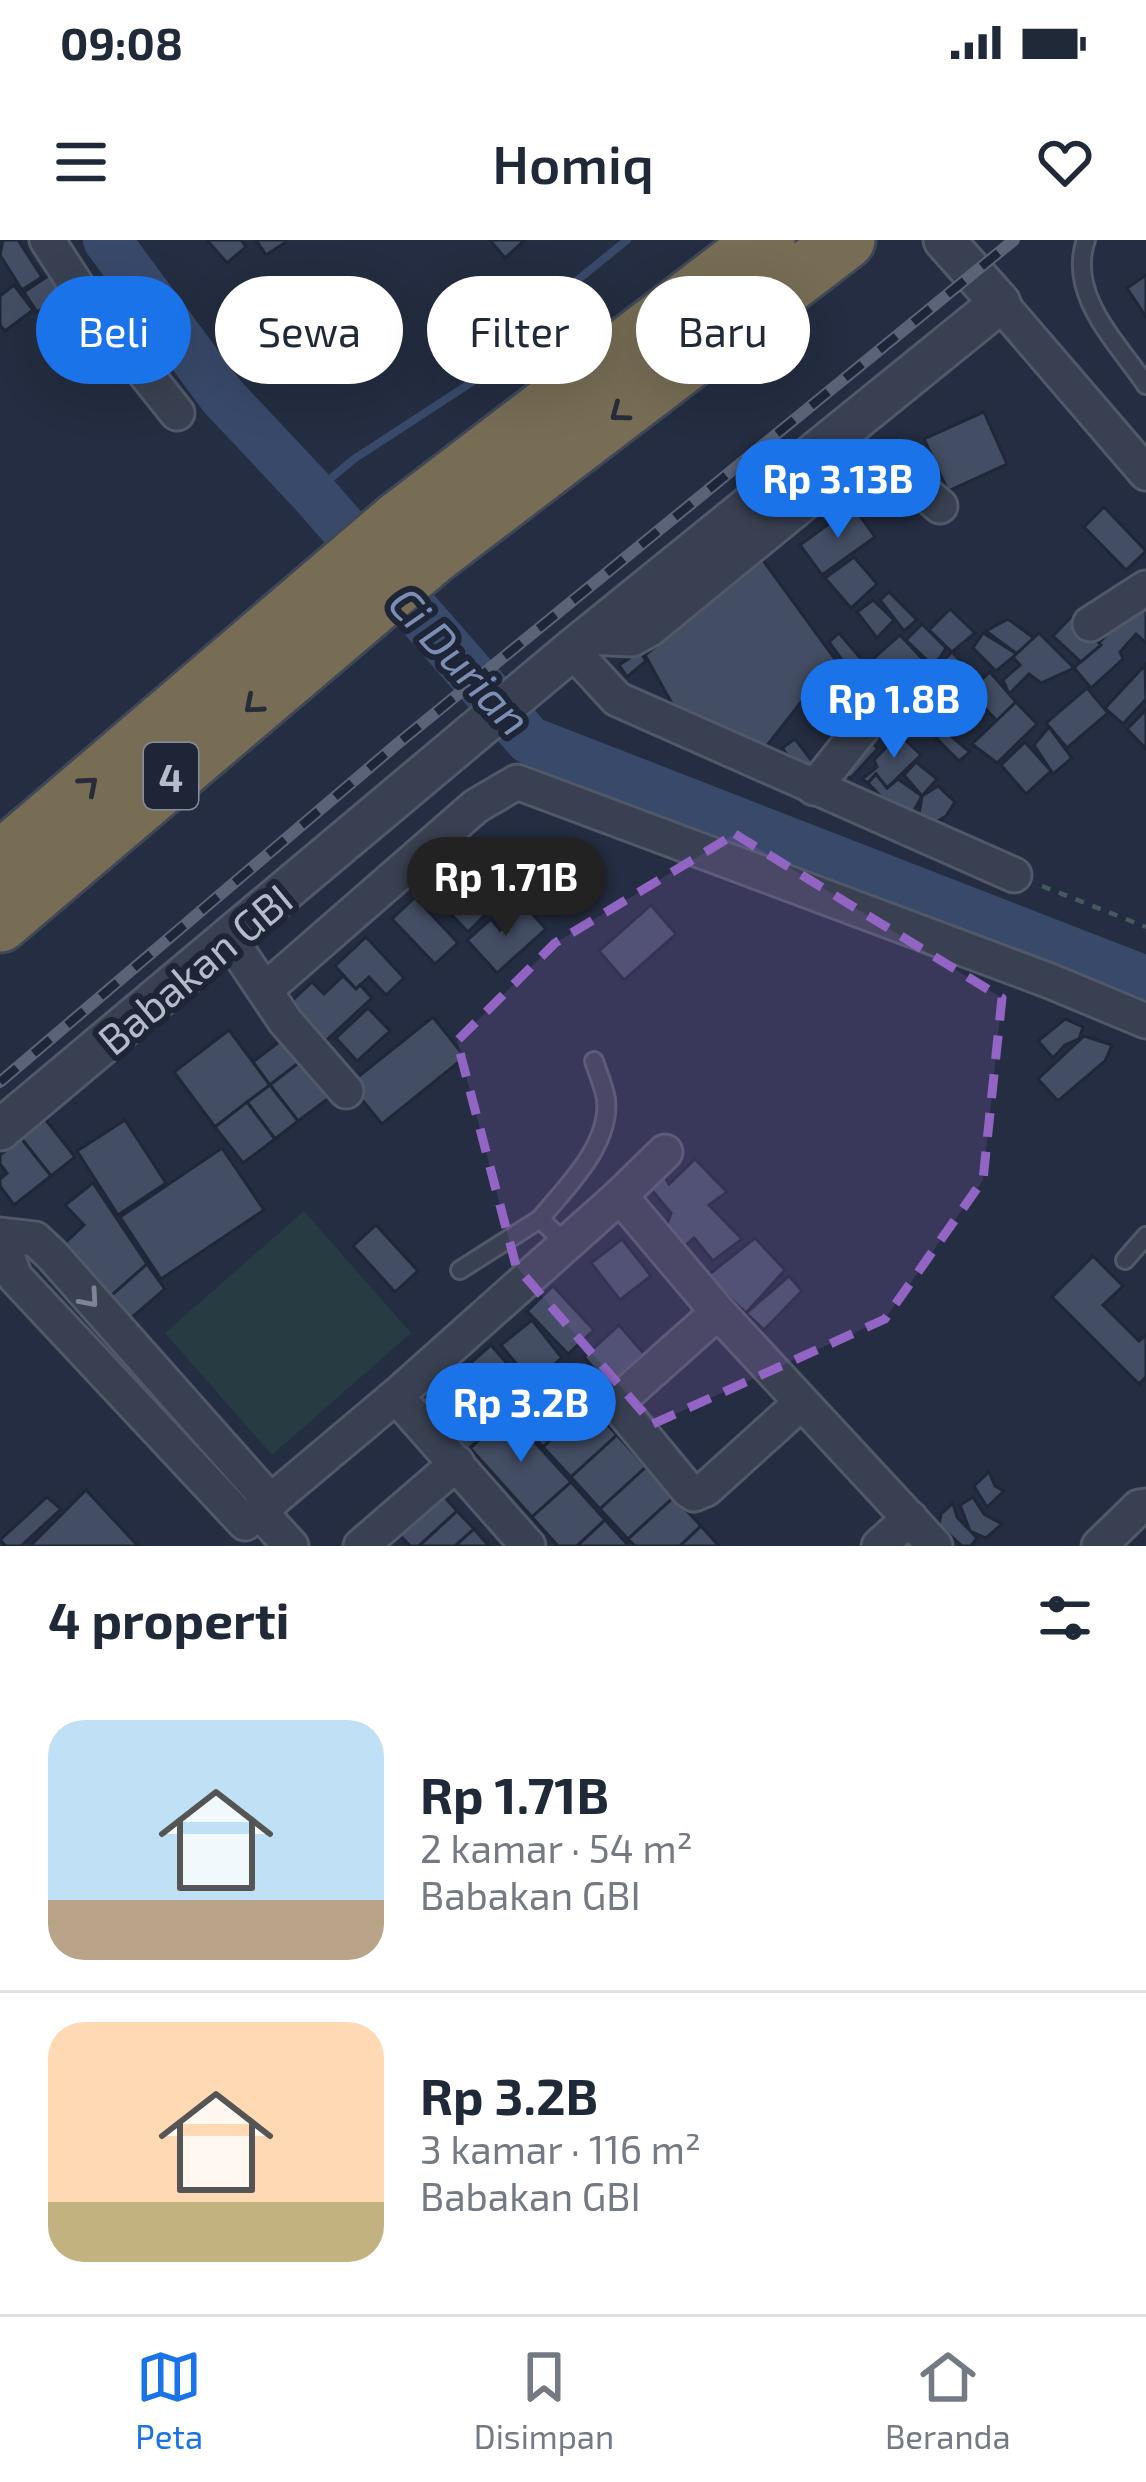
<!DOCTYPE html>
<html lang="id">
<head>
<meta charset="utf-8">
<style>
  :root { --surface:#fff; --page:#f6f6f7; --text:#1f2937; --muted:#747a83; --line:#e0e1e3; --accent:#1a73e8 }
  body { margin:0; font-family:"Exo 2",sans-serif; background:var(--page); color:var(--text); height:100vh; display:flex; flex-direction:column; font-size:45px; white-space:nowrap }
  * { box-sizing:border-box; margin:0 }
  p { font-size:39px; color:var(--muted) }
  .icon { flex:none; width:66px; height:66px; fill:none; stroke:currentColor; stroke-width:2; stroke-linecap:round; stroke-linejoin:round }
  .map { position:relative; height:1306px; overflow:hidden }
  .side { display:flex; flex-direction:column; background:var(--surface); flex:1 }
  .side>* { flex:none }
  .banner { position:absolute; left:36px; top:36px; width:1074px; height:108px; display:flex; gap:24px }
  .price { position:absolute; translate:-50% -102px; padding:0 27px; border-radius:42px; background:var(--accent); color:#fff; font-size:39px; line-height:78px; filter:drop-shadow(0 3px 6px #0008) }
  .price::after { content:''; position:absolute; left:50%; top:72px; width:36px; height:27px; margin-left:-18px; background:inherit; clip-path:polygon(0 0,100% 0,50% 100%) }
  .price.active { background:#222; color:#fff }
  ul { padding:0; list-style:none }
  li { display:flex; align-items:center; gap:36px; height:300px; padding:0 48px }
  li+li { border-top:3px solid var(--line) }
  li span { display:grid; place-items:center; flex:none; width:336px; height:240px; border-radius:36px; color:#555 }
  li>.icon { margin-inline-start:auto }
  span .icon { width:144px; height:144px; fill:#fffc; stroke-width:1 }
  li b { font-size:51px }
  h2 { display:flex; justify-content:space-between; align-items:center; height:144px; padding:0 48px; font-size:51px }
  .chip { padding:0 42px; border-radius:54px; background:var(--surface); box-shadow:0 12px 48px #0002; font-size:42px; line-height:108px }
  .chip.active { background:var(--accent); color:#fff }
  .status { display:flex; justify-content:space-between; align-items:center; height:84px; padding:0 60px; background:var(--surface); direction:ltr }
  .status svg { height:33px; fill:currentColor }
  header { display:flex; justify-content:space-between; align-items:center; height:156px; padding:0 48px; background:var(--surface); font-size:54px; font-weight:600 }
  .menu { display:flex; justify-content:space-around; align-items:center; height:168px; border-top:3px solid var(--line); background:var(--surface); font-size:33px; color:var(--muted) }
  .menu a { display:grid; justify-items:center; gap:6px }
  .menu .active { color:var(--accent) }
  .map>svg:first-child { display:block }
  .green { fill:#263c42 }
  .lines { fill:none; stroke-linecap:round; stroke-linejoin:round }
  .stream { stroke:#39496a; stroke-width:8 }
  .river { stroke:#39496a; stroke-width:48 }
  .building { fill:#434d63; stroke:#1f2738; stroke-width:3 }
  .service-casing { stroke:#515868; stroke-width:22 }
  .minor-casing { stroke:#515868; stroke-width:39 }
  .tertiary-casing { stroke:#515868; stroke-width:45 }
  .motorway-casing { stroke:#404858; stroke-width:63 }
  .path { stroke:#45595f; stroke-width:4.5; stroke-dasharray:9 9; stroke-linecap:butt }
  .service { stroke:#394051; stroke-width:16 }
  .minor { stroke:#394051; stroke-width:33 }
  .tertiary { stroke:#394051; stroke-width:39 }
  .motorway { stroke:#776d55; stroke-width:57 }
  .rail-casing { stroke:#5b6378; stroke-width:12 }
  .rail { stroke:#1d2536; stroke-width:8; stroke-dasharray:22; stroke-linecap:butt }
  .oneway { stroke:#262c39 }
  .oneway2 { stroke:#7d8494 }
  .marked { fill:#9265c4; fill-opacity:0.2; stroke:#9265c4; stroke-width:9; stroke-dasharray:24 15; stroke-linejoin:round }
  .labels { text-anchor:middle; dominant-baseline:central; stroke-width:12; stroke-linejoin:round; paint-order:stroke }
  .shield { fill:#1d2536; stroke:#878e9e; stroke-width:3 }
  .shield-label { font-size:39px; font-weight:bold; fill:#b5bbcb }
  .street-label { font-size:42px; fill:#b5bbcb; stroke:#1d2536 }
  .water-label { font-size:45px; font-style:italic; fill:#7c8eb3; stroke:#1d2536 }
</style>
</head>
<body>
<div class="status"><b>09:08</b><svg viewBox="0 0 49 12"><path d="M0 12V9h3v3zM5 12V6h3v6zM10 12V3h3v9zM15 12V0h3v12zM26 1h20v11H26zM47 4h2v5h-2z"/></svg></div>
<header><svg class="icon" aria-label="menu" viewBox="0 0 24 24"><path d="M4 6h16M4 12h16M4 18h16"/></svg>Homiq<svg class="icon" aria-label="heart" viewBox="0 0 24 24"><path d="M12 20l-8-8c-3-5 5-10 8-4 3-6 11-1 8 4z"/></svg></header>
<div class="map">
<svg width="1146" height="1306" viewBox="0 0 1146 1306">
  <rect width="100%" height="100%" fill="#242d41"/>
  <polygon class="green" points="304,971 411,1093 272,1215 165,1093"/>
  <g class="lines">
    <polyline class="stream" points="313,253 354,219 512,116 559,55 627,0"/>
    <polyline class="river" points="107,0 222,156 313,253 529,500 1146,740"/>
  </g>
  <g class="building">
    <polygon points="3,0 18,0 42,37 22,50 0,15"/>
    <polygon points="207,0 241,0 246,7 227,23"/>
    <polygon points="256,0 285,0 286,2 266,15"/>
    <polygon points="490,0 525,0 505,18"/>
    <polygon points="57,30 65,53 37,72 24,52"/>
    <polygon points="1146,35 1146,77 1127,48"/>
    <polygon points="14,45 33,70 5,91 0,85 0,56"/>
    <polygon points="984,172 1007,224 948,251 924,199"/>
    <polygon points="853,266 875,297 822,335 800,305"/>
    <polygon points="1104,267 1146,311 1126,330 1084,287"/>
    <polygon points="854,317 877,344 851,368 825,338"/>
    <polygon points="762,319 835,419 762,512 675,469 645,415"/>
    <polygon points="889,352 917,380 904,391 880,360"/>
    <polygon points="1146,355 1146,403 1136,394 1120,412 1123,419 1091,448 1074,428"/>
    <polygon points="873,360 894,380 877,398 857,372"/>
    <polygon points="950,369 975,393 952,412 929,390"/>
    <polygon points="1071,377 1101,405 1081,422 1053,396"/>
    <polygon points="1008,379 1034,398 1017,414 986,391"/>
    <polygon points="922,384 946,408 939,419 931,424 906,400"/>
    <polygon points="839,393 862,420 856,425 847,427 829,402"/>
    <polygon points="983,393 1017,414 996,431 973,408"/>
    <polygon points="1039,393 1074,428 1041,443 1029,434 1009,454 1003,440 1020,425 1013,417"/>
    <polygon points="900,395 929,426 919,435 907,422 886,436 874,418"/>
    <polygon points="640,411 646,421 627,437 619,425"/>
    <polygon points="952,412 966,427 954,441 940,424"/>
    <polygon points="867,420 884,435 867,448 854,436 843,448 830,435 837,425 850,428"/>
    <polygon points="1145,425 1146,459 1123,484 1105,468"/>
    <polygon points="990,432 1016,462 997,481 969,451"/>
    <polygon points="925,440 951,462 945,477 929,487 904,463"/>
    <polygon points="1087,448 1108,473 1067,508 1046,483"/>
    <polygon points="1016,462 1037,484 997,523 972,504"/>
    <polygon points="1146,470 1146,509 1127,489"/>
    <polygon points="1049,487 1072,518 1053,534 1034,505"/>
    <polygon points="944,490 970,512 959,521 936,498"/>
    <polygon points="899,494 921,515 887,548 876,534 868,543 862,539 877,527 874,520"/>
    <polygon points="866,498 878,508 851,538 836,529"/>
    <polygon points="795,499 815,525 799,531 782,508"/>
    <polygon points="1025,502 1051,531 1026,554 1001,525"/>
    <polygon points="916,522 937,539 922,556 904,535"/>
    <polygon points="876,534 887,548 898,539 922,556 911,576 892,568 868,543"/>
    <polygon points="938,546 955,562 946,576 932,585 919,574 922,556"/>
    <polygon points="455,607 504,656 468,692 448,671 463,656 435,628"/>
    <polygon points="415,657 458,703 435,724 392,679"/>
    <polygon points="651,665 676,694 624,740 599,711"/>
    <polygon points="526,667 546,689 497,733 467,700 491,679 500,690"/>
    <polygon points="366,697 404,738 386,755 369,737 356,749 335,726"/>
    <polygon points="343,736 356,749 360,745 372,758 317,809 282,770 312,742 324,754"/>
    <polygon points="368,768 390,791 357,821 336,798"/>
    <polygon points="433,777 465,817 382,884 349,844"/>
    <polygon points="1065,779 1083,787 1079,799 1065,805 1053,818 1038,801"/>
    <polygon points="229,790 270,845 215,887 174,832"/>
    <polygon points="1084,796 1112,805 1105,821 1058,861 1038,839"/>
    <polygon points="283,799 301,821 270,845 253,822"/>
    <polygon points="301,821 329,858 298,881 270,845"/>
    <polygon points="270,845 298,881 275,899 247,862"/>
    <polygon points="247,862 275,899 243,923 215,887"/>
    <polygon points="45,879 75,917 51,936 21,898"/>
    <polygon points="125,880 166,943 118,975 77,911"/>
    <polygon points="21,898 51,936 14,965 0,946 0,939 7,933 0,924 0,915"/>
    <polygon points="222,908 264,970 161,1039 120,977"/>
    <polygon points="695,919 727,952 709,965 742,999 713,1021 694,998 682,1009 665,990 671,973 650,948 663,933 669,944"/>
    <polygon points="93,943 147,1024 111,1056 64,1004 84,985 65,965"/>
    <polygon points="376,985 418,1031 395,1052 353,1006"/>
    <polygon points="755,998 785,1030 746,1073 707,1036"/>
    <polygon points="622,999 651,1036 620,1060 591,1023"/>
    <polygon points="1093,1016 1123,1046 1103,1065 1139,1101 1146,1095 1146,1137 1139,1144 1052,1057"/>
    <polygon points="147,1024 165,1049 130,1079 111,1056"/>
    <polygon points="789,1036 802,1051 764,1090 746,1073"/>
    <polygon points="553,1046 594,1090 568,1114 527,1071"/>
    <polygon points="532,1080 562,1118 532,1143 501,1105"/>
    <polygon points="619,1085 653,1124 618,1156 584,1117"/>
    <polygon points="491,1105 530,1150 503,1174 464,1129"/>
    <polygon points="456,1128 502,1179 463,1214 417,1163"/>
    <polygon points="563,1137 589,1164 543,1207 517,1179"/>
    <polygon points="589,1164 617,1195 571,1237 543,1207"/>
    <polygon points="509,1174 571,1242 532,1277 470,1208"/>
    <polygon points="617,1195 646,1227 600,1269 571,1237"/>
    <polygon points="646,1227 674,1257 628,1299 600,1269"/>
    <polygon points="989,1232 995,1246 1004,1251 987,1267 974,1246"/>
    <polygon points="571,1242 605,1280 577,1306 558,1306 532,1277"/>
    <polygon points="86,1250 138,1306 30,1306"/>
    <polygon points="442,1254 457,1271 419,1306 410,1306 398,1293"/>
    <polygon points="47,1257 61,1269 21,1306 6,1306 0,1300"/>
    <polygon points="674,1257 701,1286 680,1306 635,1306 628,1299"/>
    <polygon points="973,1257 984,1274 1002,1284 986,1298 970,1291 960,1265"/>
    <polygon points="953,1263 957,1277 977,1298 971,1306 962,1306 939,1285 941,1274"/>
    <polygon points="457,1271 474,1289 455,1306 419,1306"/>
    <polygon points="605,1280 629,1306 577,1306"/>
    <polygon points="701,1286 719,1306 680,1306"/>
    <polygon points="474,1289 489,1306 455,1306"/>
  </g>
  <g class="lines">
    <g class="service-casing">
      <g id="service">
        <path d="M1086,0C1067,55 1117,102 1146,145"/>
        <path d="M567,1005L540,979C566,947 611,905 606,859C604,847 598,833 594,821"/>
        <polyline points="1125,1020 1146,996"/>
        <polyline points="460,1030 540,979"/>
      </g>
    </g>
    <g class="minor-casing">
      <g id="minor">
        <polyline points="47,0 82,54 177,173"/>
        <polyline points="1000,63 1146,233"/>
        <polyline points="1090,384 1146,348"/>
        <path d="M588,397L632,399L650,389L821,249C876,219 894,226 940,266"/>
        <polyline points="572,410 617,459 1014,635"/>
        <polyline points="814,548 887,457"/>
        <polyline points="230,699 285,781 346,851"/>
        <polyline points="265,750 476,566 517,542 1050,741 1146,781"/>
        <polyline points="620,956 665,912"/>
        <polyline points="0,995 35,999 52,1015 271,1262"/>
        <polyline points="0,998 15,1037 245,1283 396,1156 528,1306"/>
        <polyline points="718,1072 616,1163 688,1250 694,1254 706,1249 801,1163"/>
        <polyline points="396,1156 620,956 718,1072 935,1306"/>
        <polyline points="260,1272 291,1306"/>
        <polyline points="361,1306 457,1223"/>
        <polyline points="879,1306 910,1278"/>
        <polyline points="1099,1306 1139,1267 1146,1266"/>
      </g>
    </g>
    <g class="tertiary-casing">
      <polyline id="tertiary" points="0,890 572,410 1000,63 944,0"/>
    </g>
    <g class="motorway-casing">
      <g id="motorway">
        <polyline points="0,621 398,281 766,0"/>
        <polyline points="0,683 433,315 846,0"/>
      </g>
    </g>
    <polyline class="path" points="1042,646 1146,687"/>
    <use href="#service" class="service"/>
    <use href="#minor" class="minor"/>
    <use href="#tertiary" class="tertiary"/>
    <use href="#motorway" class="motorway"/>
    <g class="rail-casing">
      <polyline id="rail" points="0,842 396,505 1014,0"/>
    </g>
    <use href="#rail" class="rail"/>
  </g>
  <defs><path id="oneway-chevron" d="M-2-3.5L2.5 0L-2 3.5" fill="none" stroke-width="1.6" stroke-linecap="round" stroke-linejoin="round" transform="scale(3)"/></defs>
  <g class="oneway">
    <use href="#oneway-chevron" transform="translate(619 173) rotate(143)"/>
    <use href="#oneway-chevron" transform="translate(253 465) rotate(139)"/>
    <use href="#oneway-chevron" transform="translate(89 545) rotate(-41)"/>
  </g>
  <use class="oneway2" href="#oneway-chevron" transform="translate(90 1059) rotate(49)"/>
  <path class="marked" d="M735,594L1002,758L983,940L885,1079L653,1184L516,1026L457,801L555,703Z"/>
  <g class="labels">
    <rect class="shield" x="144" y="503" width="54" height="66" rx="9"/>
    <g class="shield-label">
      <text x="171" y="536">4</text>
    </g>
    <g class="street-label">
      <text transform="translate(194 728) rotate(-40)">Babakan GBI</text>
    </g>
    <g class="water-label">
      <text transform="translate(461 420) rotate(47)">Ci Durian</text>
    </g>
  </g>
</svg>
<b class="price" style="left:838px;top:301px">Rp 3.13B</b>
<b class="price" style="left:894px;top:521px">Rp 1.8B</b>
<b class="price active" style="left:506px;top:699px">Rp 1.71B</b>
<b class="price" style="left:521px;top:1225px">Rp 3.2B</b>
<div class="banner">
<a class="chip active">Beli</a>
<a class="chip">Sewa</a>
<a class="chip">Filter</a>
<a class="chip">Baru</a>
</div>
</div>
<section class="side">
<h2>4 properti<svg class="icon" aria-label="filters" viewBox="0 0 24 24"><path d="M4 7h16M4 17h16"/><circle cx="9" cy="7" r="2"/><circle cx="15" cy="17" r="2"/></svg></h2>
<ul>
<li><span style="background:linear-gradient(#bfe0f5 75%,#b9a48a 0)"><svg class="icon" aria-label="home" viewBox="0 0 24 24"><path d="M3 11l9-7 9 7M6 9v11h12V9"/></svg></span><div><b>Rp 1.71B</b><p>2 kamar · 54 m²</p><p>Babakan GBI</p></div></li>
<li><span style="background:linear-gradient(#ffd9b3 75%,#c2b280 0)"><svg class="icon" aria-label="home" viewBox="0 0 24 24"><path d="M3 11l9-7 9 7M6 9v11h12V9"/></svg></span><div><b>Rp 3.2B</b><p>3 kamar · 116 m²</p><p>Babakan GBI</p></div></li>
</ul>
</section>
<nav class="menu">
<a class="active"><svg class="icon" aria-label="map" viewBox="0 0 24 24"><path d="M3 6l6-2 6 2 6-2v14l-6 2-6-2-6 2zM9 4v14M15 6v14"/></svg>Peta</a>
<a><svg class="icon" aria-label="saved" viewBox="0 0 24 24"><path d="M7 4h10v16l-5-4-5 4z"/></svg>Disimpan</a>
<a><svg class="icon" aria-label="home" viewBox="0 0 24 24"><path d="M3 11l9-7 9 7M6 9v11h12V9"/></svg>Beranda</a>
</nav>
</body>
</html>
